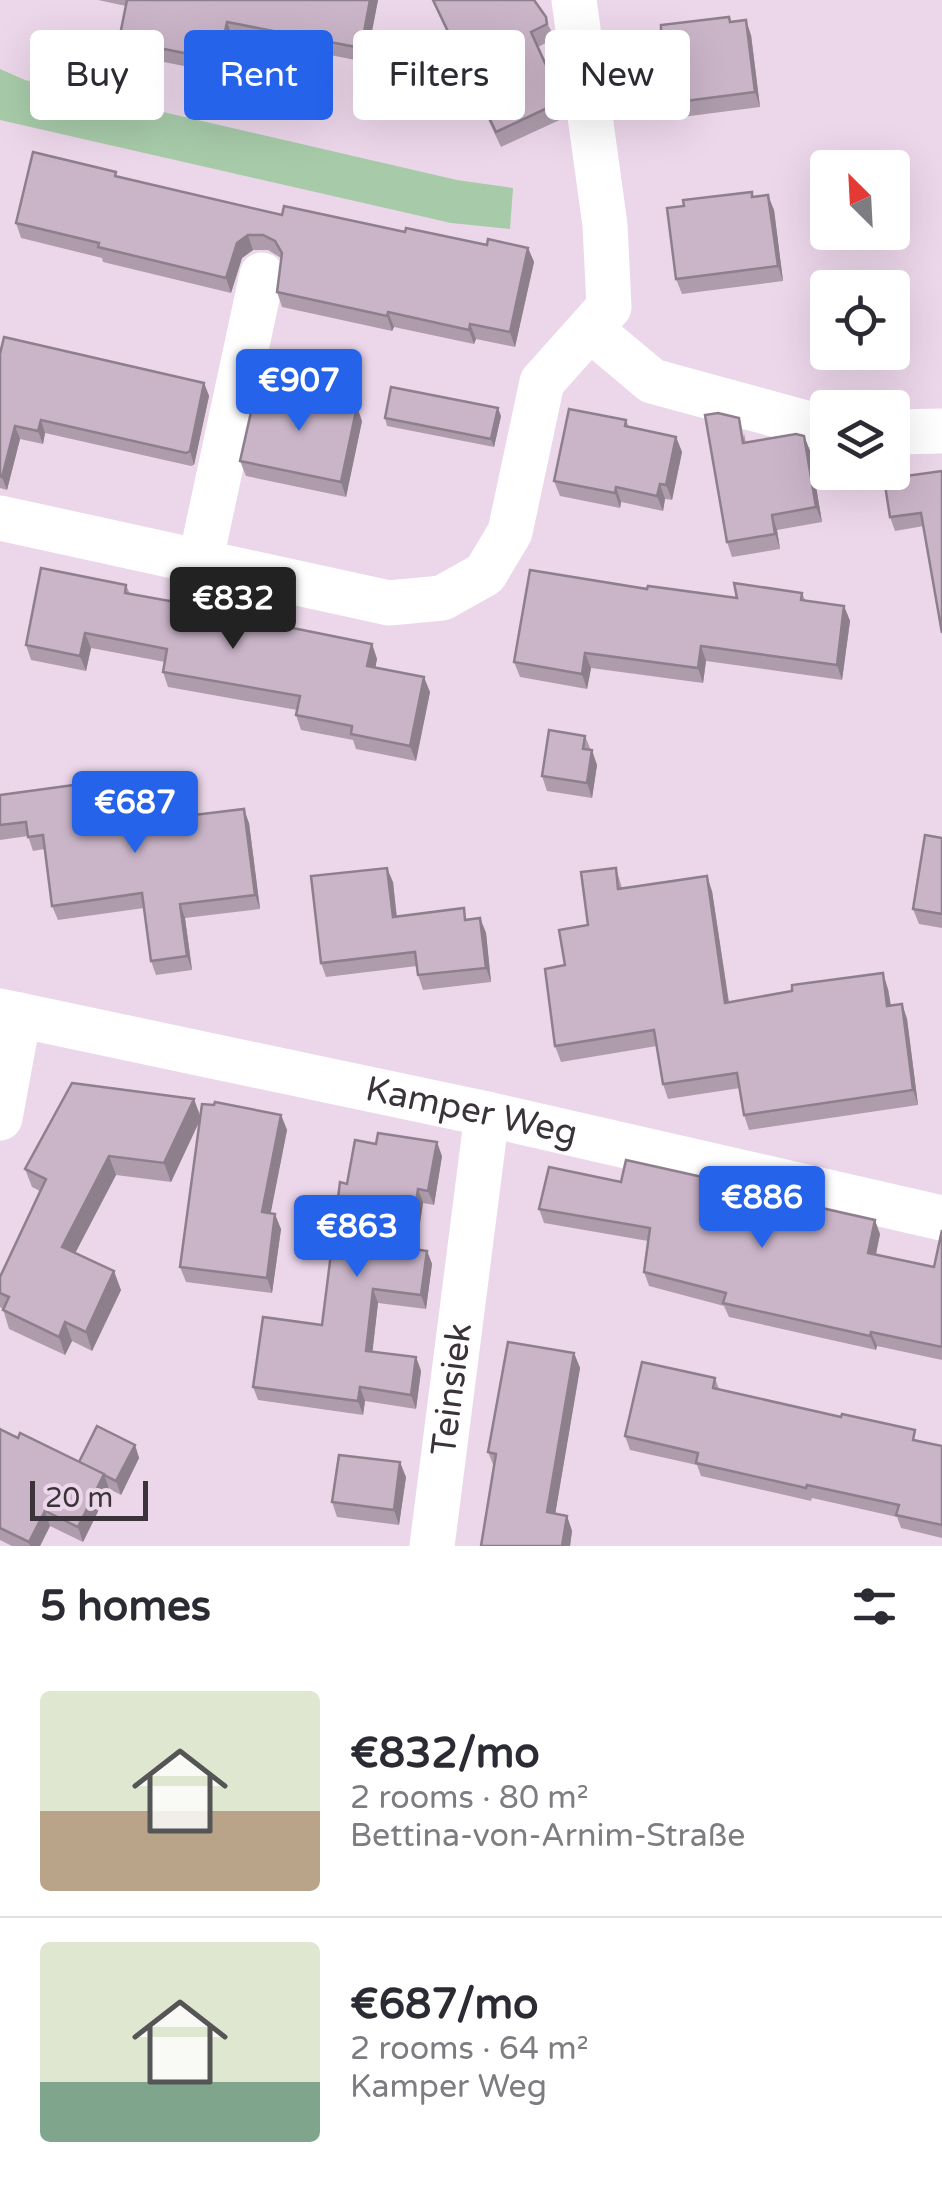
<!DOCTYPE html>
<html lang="en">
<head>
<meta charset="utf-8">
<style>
  :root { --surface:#fff; --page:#f2f2f3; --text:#2b2b33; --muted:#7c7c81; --line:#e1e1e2; --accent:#2563eb }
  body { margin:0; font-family:"Varela Round",sans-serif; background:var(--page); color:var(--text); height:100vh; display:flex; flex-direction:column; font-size:38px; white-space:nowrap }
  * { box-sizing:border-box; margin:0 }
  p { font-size:32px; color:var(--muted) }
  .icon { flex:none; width:55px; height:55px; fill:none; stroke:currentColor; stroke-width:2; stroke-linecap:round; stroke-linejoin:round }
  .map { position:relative; height:1546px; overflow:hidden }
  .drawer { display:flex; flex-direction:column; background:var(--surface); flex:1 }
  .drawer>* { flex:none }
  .guide { position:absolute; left:30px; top:30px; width:882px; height:90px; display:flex; gap:20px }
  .needle { width:65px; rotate:336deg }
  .controls { position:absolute; left:810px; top:150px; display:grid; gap:20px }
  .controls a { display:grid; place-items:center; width:100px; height:100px; border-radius:10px; background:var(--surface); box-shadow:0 10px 40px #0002; font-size:50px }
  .scale { position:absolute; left:30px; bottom:25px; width:118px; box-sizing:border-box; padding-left:10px; border:5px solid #3b333a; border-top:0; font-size:28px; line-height:35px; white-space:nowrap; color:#3b333a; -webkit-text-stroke:8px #ecd7ea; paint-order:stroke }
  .price { position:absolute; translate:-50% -85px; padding:0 22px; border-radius:10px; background:var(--accent); color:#fff; font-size:32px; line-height:65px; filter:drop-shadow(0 2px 5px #0008) }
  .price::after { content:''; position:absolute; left:50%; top:60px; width:30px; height:22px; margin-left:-15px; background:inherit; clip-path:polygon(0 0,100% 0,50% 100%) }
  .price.on { background:#222; color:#fff }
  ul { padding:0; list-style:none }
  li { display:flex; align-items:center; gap:30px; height:250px; padding:0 40px }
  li+li { border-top:2px solid var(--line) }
  li span { display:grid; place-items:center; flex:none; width:280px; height:200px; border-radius:10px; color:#555 }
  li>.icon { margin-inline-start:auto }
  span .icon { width:120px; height:120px; fill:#fffc; stroke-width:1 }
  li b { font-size:42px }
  h2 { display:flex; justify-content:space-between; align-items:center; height:120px; padding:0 40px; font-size:42px }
  .pill { padding:0 35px; border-radius:10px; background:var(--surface); box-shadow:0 10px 40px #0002; font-size:35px; line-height:90px }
  .pill.on { background:var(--accent); color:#fff }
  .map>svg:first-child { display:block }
  .green { fill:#a7cba9 }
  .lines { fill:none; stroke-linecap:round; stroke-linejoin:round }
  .minor { stroke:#fff; stroke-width:45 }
  .wall { fill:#ae9cac }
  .shaded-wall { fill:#8d7f8c }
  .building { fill:#cab5c8; stroke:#8d7f8c; stroke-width:2.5 }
  .labels { text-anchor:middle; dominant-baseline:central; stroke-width:8; stroke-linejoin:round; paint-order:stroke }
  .street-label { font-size:35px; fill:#3b333a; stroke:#ecd7ea }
</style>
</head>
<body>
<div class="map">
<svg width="942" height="1546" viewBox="0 0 942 1546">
  <rect width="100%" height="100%" fill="#ecd7ea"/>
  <polygon class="green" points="0,69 25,80 457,180 513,188 510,229 451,223 0,120"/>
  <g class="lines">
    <g class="minor">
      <polyline points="590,329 652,381 828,429"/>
      <polyline points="892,432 942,431"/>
      <polyline points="0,518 389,603 442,598 485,574 510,532 542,382 609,307 605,225 574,0"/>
      <polyline points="200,563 262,275"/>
      <path id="s1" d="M0,1011L487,1114L942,1218"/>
      <polyline points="0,1118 19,1015"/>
      <path id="s2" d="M432,1546L487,1114"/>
    </g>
  </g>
  <g class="wall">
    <polygon points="98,0 378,0 366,62 232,36 224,74 124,54 119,40 126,6"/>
    <polygon points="432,0 534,0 552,32 553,39 538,47 550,74 556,89 553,90 564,118 501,147"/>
    <polygon points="729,17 731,22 751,35 760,107 659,120 654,105"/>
    <polygon points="118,177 282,215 487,245 528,248 534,262 515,347 476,339 474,344 394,327 392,331 282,307 277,292 281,258 268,250 253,250 242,258 231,293 103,262 102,258 21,238 16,223"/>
    <polygon points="752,192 753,197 774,210 783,281 682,294 676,279 684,206"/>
    <polygon points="0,354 204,383 209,396 194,465 191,466 45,433 43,444 20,439 7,490 0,488"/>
    <polygon points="501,416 494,447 387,426 385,418"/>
    <polygon points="626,420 629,427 676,437 682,452 672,500 665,499 663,511 621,502 620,508 560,496 554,481"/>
    <polygon points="362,421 346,497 246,476 240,461"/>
    <polygon points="744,433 746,443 804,436 810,451 822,522 777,530 780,549 732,557 727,542"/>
    <polygon points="942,471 924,526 895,531 890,517"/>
    <polygon points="126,585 130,594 259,617 261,622 372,644 377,659 375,667 430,692 416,761 356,749 353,740 301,730 296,715 297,710 168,687 163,672 165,662 91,648 86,671 31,660 26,645"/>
    <polygon points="647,589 737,598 802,593 805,600 844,606 850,621 842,680 706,661 703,683 591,668 587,689 520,677 514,662"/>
    <polygon points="585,736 597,765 592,798 547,791 542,776"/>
    <polygon points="111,780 116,794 121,830 249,823 260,909 185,918 192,970 156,975 151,961 144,908 58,920 52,906 45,849 33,851 28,836 0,840 0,795"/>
    <polygon points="942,838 942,928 919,924 913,909"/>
    <polygon points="616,868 622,888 712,891 729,1002 888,989 891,1005 902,1004 907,1019 918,1105 749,1130 744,1115 740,1088 668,1099 663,1084 657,1046 561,1062 555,1046 565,965 588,925"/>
    <polygon points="393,882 397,917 468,920 480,918 486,933 491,982 423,990 418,975 417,966 326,977 321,963"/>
    <polygon points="281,1115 287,1130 270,1214 281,1229 272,1293 186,1282 180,1267 200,1119 171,1182 116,1175 75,1253 121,1290 92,1351 72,1341 65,1355 9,1329 3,1309 0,1307 0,1277 40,1191 32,1187 25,1169 201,1117"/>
    <polygon points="442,1156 434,1205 423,1203 416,1249 427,1251 432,1264 426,1309 378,1303 372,1352 416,1357 421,1371 416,1409 365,1401 363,1415 258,1400 253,1387 322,1325 347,1184"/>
    <polygon points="621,1182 729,1183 731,1188 880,1234 876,1255 934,1267 942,1230 942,1360 877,1346 876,1350 729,1317 724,1306 649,1286 644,1272 648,1241 544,1223 539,1209"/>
    <polygon points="574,1353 580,1368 555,1514 567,1516 572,1531 570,1546 481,1546 494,1467 488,1452"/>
    <polygon points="715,1378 719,1389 942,1446 942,1538 901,1528 897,1517 812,1498 811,1501 701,1476 697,1465 630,1450 625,1436"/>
    <polygon points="0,1429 79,1462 135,1445 139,1458 121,1495 109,1489 83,1542 50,1526 40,1546 12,1546 0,1540"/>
    <polygon points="406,1477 399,1525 337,1517 332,1502"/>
  </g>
  <g class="shaded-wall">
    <polygon points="370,0 378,0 366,62 361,48"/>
    <polygon points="746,20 751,35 760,107 755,92"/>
    <polygon points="227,22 232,36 224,74 219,60"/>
    <polygon points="768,195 774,210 783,281 778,266"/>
    <polygon points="248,235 253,250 242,258 231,293 226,278 237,243"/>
    <polygon points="528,248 534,262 515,347 510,332"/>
    <polygon points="388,312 394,327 392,331 387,316"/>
    <polygon points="470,324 476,339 474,344 469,330"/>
    <polygon points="204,383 209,396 194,465 190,451"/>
    <polygon points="357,406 362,421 346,497 341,482"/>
    <polygon points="498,408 501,416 494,447 491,439"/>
    <polygon points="41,420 45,433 43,444 38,431"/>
    <polygon points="15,426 20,439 7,490 2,477"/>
    <polygon points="804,436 810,451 822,522 816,507"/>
    <polygon points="676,437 682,452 672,500 666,485"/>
    <polygon points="660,484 665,499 663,511 657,496"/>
    <polygon points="616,487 621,502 620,508 615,493"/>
    <polygon points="772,515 777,530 780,549 775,534"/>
    <polygon points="844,606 850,621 842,680 837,665"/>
    <polygon points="85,633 91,648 86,671 80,656"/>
    <polygon points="372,644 377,659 373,681 367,666"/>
    <polygon points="701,646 706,661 703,683 698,668"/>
    <polygon points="585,653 591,668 587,689 582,674"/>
    <polygon points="424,677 430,692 416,761 410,746"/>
    <polygon points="592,750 597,765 592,798 587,783"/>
    <polygon points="111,780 116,794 123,845 118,830"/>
    <polygon points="244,809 249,823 260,909 255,895"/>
    <polygon points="387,868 393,882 398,931 393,917"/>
    <polygon points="707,876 712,891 731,1018 725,1003"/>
    <polygon points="180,904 185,918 192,970 187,956"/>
    <polygon points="480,918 486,933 491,982 486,968"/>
    <polygon points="883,973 888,989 893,1021 887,1006"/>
    <polygon points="902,1004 907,1019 918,1105 913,1090"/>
    <polygon points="194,1099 201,1118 171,1182 164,1163"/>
    <polygon points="281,1115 287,1130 268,1227 262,1212"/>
    <polygon points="437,1142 442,1156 434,1205 428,1191"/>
    <polygon points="109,1156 116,1175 69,1265 62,1247"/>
    <polygon points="418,1189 423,1203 414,1262 408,1248"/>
    <polygon points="275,1214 281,1229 272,1293 267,1278"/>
    <polygon points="875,1220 880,1234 873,1267 868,1253"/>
    <polygon points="427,1251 432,1264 426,1309 421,1295"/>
    <polygon points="114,1271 121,1290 92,1351 86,1332"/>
    <polygon points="373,1289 378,1303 371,1365 366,1351"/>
    <polygon points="65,1322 72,1341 65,1355 59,1337"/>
    <polygon points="871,1332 877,1346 876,1350 870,1336"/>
    <polygon points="574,1353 580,1368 553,1527 547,1512"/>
    <polygon points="416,1357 421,1371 416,1409 411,1395"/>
    <polygon points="360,1387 365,1401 363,1415 358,1401"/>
    <polygon points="135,1445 139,1458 121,1495 116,1481"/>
    <polygon points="400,1462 406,1477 399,1525 394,1510"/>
    <polygon points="104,1474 109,1489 83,1542 78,1527"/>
    <polygon points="45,1511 50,1526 40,1546 30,1546 29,1542"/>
    <polygon points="567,1516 572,1531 570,1546 562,1546"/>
  </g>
  <g class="building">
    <polygon points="127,0 370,0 361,48 227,22 219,60 119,40"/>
    <polygon points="433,0 534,0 546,17 547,24 531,32 550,74 547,76 558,103 496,132"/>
    <polygon points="729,17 730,22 746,20 755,92 654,105 644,33 661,31 661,25"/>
    <polygon points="33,152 116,172 115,176 282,215 284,206 405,232 406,228 487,245 488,239 528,248 510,332 470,324 469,330 388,312 387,316 277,292 282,253 275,241 263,235 248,235 237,243 226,278 98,247 99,243 16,223"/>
    <polygon points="752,192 752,197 768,195 778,266 676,279 667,208 684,206 683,200"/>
    <polygon points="4,337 204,383 190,451 186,453 41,420 38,431 15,426 2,477 0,476 0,354"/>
    <polygon points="391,387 498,408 491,439 385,418"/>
    <polygon points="274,388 357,406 341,482 240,461 256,390 273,393"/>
    <polygon points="569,409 626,420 625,426 676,437 666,485 660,484 657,496 616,487 615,493 554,481"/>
    <polygon points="718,413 739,418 743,443 796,434 804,436 816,507 772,515 775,534 727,542 705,415"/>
    <polygon points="942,471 942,633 921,513 890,517 884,479"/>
    <polygon points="41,568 126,585 125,593 259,617 258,621 372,644 367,666 424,677 410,746 351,734 352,726 296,715 300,696 163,672 167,649 85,633 80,656 26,645"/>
    <polygon points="530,570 647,589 648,586 737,598 734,583 802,593 801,600 844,606 837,665 701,646 698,668 585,653 582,674 514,662"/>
    <polygon points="549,730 585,736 583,749 592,750 587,783 542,776"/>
    <polygon points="111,780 118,830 185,821 185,816 244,809 255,895 180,904 187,956 151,961 142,893 52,906 43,835 28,837 26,822 0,825 0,795"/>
    <polygon points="925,835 942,838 942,914 913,909"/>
    <polygon points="387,868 393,917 464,908 465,920 480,918 486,968 418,975 415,952 321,963 311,876"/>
    <polygon points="616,868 618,889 707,876 725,1003 792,991 792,985 883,973 887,1006 902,1004 913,1090 744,1115 737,1073 663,1084 654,1030 555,1046 545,969 565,965 559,930 588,925 581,872"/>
    <polygon points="72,1083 194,1099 164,1163 109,1156 62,1247 114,1271 86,1332 65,1322 59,1337 3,1310 9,1297 0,1293 0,1277 46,1179 25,1169"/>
    <polygon points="215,1102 281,1115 262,1212 275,1214 267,1278 180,1267 202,1104 214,1105"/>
    <polygon points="378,1133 437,1142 428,1191 418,1189 408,1248 427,1251 421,1295 373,1289 366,1351 416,1357 411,1395 360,1387 358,1401 253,1387 263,1317 322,1325 340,1182 347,1184 355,1140 376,1144"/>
    <polygon points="626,1160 729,1183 728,1187 875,1220 868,1253 934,1267 942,1230 942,1347 871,1332 870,1336 723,1303 726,1293 644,1272 650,1228 539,1209 549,1167 621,1182"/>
    <polygon points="508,1342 574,1353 547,1512 567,1516 562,1546 481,1546 496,1454 488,1452"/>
    <polygon points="642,1362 715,1378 713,1388 841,1417 842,1414 915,1430 913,1440 942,1446 942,1525 896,1515 899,1505 807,1485 806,1488 696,1463 698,1453 625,1436"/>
    <polygon points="97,1426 135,1445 116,1481 79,1462"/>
    <polygon points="0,1429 18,1438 20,1433 104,1474 78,1527 45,1511 29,1542 0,1528"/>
    <polygon points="339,1455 400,1462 394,1510 332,1502"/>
  </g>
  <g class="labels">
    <g class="street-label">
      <text stroke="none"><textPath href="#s1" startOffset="482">Kamper Weg</textPath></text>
      <text stroke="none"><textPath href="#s2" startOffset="158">Teinsiek</textPath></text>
    </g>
  </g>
</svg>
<div class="controls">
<a><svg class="needle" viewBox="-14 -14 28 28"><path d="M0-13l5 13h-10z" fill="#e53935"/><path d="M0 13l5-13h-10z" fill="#7c7c81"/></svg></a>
<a><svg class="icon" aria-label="locate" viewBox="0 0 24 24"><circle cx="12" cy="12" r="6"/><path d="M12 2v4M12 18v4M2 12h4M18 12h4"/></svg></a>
<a><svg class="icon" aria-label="layers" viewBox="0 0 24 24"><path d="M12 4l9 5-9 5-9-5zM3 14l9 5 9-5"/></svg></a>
</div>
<div class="scale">20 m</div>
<b class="price" style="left:299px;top:434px">€907</b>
<b class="price on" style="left:233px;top:652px">€832</b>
<b class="price" style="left:135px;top:856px">€687</b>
<b class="price" style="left:762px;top:1251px">€886</b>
<b class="price" style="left:357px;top:1280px">€863</b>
<div class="guide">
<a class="pill">Buy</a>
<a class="pill on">Rent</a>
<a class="pill">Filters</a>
<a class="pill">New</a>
</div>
</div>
<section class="drawer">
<h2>5 homes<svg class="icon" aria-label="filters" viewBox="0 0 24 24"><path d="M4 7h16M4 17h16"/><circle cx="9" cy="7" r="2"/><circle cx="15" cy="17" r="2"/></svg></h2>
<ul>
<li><span style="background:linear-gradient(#dfe7d0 60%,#b9a48a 0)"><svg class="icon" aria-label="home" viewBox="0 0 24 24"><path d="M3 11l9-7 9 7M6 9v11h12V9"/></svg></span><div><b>€832/mo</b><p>2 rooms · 80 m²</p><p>Bettina-von-Arnim-Straße</p></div></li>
<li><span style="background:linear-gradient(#dfe7d0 70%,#7fa58c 0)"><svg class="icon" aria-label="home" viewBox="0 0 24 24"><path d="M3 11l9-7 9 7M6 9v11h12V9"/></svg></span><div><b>€687/mo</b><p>2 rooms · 64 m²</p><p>Kamper Weg</p></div></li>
</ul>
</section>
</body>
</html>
